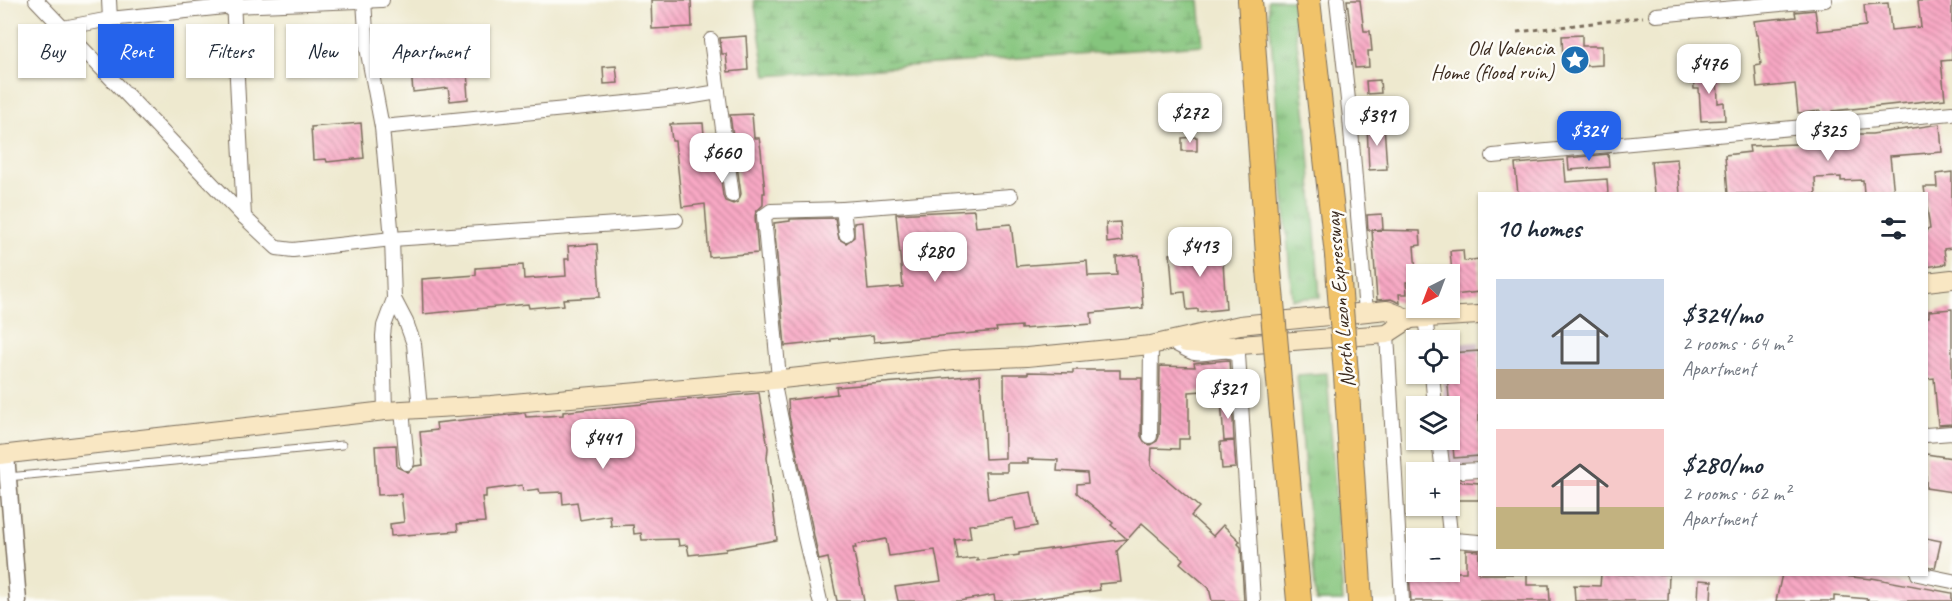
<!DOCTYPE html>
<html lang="en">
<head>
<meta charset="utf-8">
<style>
  :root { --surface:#fff; --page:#f2f2f3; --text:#1f2937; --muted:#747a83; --accent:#2563eb }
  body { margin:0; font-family:Caveat,sans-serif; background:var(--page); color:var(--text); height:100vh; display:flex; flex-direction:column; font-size:22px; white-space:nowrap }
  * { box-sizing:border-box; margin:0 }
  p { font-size:20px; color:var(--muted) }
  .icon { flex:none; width:33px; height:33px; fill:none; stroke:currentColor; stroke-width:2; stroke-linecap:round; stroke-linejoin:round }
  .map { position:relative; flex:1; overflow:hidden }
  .side { position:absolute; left:1478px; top:192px; width:450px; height:384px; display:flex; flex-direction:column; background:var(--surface); border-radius:0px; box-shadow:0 2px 4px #0004 }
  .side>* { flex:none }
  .hud { position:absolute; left:18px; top:24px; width:570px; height:54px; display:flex; gap:12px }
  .needle { width:39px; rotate:222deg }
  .controls { position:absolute; left:1406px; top:264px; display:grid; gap:12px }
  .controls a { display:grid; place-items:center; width:54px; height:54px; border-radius:0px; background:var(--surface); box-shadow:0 2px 4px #0004; font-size:30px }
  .price { position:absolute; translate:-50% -51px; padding:0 14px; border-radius:12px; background:#fff; color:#222; font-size:20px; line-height:39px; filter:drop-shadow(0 2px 3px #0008) }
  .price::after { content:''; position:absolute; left:50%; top:36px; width:18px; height:14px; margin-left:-9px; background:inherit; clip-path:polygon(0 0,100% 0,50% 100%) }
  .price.on { background:var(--accent); color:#fff }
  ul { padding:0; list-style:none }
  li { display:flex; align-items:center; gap:18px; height:150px; padding:0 18px }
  li span { display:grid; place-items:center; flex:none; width:168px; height:120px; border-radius:0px; color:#555 }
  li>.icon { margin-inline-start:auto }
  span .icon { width:72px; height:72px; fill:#fffc; stroke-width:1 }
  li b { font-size:26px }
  h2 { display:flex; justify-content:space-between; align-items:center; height:72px; padding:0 18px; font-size:26px }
  .tag { padding:0 21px; border-radius:0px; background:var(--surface); box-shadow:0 2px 4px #0004; font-size:21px; line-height:54px }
  .tag.on { background:var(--accent); color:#fff }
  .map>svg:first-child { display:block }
  .industrial { fill:#d2bdc6 }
  .grass { fill:url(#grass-tufts); stroke:#60784e; stroke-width:1.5 }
  .wetland { fill:url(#wetland-marsh); stroke:#60784e; stroke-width:1.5 }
  .building { fill:url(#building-back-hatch); fill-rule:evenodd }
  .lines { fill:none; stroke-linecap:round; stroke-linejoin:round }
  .service-casing { stroke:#7a6d5c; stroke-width:9 }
  .minor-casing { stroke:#7a6d5c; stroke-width:16 }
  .tertiary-casing { stroke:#7a6d5c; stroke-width:19 }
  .secondary-casing { stroke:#7a6d5c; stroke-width:20 }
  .motorway-casing { stroke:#7a6d5c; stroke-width:26 }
  .path { stroke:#7a6d5c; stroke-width:3; stroke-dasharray:4.5 4.5; stroke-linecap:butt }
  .service { stroke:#fff; stroke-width:7 }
  .minor { stroke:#fff; stroke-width:14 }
  .tertiary { stroke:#fff; stroke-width:16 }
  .secondary { stroke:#f9e7c3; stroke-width:18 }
  .motorway { stroke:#f1c36a; stroke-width:24 }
  .motorway-bridge-casing { stroke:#7a6d5c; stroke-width:26; stroke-linecap:butt }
  .motorway-bridge { stroke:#f1c36a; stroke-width:24 }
  .labels { text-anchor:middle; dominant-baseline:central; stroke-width:5; stroke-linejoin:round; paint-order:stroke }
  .poi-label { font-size:21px; fill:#3b2a1e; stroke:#fdfcf7; text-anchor:end }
  .street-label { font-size:21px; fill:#3b2a1e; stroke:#fdfcf7 }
</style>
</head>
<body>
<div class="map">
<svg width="1952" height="601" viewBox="0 0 1952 601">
  <defs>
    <pattern id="grass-tufts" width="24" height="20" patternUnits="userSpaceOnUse" patternTransform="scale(1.5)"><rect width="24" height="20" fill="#85c57d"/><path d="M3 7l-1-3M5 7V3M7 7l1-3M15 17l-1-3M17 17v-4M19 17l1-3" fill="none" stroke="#6ea066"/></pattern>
    <pattern id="wetland-marsh" width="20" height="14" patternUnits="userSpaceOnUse" patternTransform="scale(1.5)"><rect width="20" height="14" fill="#85c57d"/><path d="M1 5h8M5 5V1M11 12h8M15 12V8" fill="none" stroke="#6ea066"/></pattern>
    <pattern id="building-back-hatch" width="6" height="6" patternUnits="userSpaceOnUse" patternTransform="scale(1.5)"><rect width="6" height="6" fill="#f8a8c4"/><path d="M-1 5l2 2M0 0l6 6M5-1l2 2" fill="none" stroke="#ca899f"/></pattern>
  </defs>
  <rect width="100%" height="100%" fill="#fdfcf7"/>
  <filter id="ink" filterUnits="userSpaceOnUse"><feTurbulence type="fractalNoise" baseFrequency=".0167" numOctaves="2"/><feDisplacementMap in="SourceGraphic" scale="12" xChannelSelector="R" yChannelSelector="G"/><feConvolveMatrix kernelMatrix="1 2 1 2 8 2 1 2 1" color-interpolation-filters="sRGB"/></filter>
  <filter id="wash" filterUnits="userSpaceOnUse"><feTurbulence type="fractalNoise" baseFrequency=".008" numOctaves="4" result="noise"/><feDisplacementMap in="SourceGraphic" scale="24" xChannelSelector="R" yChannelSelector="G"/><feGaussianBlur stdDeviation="1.35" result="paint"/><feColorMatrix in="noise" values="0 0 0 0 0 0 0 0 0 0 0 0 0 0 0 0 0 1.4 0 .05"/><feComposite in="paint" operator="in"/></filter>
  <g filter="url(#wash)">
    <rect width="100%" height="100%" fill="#eee9cf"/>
    <polygon class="industrial" points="1479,342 1479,466 1448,469 1446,440 1449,440 1449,406 1444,406 1442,374 1449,374 1449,344"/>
    <g class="grass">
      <polygon points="1268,0 1292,0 1307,126 1320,297 1292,299"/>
      <polygon points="1327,373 1343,601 1316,601 1297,375"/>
    </g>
    <polygon class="wetland" points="754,0 1199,0 1203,45 766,76"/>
    <g id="blocks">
      <g class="building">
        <polygon points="651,0 691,0 692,27 652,29"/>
        <polygon points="1347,0 1360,0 1364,31 1370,31 1372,51 1368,51 1369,67 1355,68"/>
        <polygon points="1952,0 1952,60 1941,61 1945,99 1833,111 1833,115 1820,116 1820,111 1798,113 1795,84 1757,88 1755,66 1761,65 1758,35 1756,35 1754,21 1796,17 1795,12 1815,10 1818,31 1866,26 1864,5 1888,3 1891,30 1921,27 1918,1"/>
        <polygon points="1582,35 1582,46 1602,46 1602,65 1586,66 1585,59 1563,60 1562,36"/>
        <polygon points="746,36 748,70 728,72 726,54 722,54 720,38"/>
        <polygon points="449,45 450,51 465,50 469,84 467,84 468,99 450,101 448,88 413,92 409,49"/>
        <polygon points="616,66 618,83 604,84 603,67"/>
        <polygon points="1717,69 1718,103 1724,102 1725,120 1701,121 1699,89 1694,89 1693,70"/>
        <polygon points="1380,80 1381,93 1367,94 1366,81"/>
        <polygon points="752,114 754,138 759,138 761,150 765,193 763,193 763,205 756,212 755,216 758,253 709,257 705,204 682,207 675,141 672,141 670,124 703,123 704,135 715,134 723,196 725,201 733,204 738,202 741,194 730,115"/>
        <polygon points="361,123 364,158 327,162 326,159 313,160 311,127"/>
        <polygon points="1384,124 1387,169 1369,170 1367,125"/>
        <polygon points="1940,124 1942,152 1890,156 1894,194 1864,194 1863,180 1841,181 1841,177 1815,178 1816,194 1728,194 1725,155 1750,152 1749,146 1821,143 1820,134 1872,134"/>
        <polygon points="1197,137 1197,151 1182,151 1182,138"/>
        <polygon points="1608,154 1609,167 1569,170 1568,158"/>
        <polygon points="1677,159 1680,194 1654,194 1651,161"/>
        <polygon points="1564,160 1566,182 1607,179 1608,194 1518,194 1515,164"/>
        <polygon points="1952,172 1952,248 1944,249 1946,264 1926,267 1926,230 1930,229 1924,187 1937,187 1936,174"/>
        <polygon points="974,210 976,227 1011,224 1016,266 1087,261 1088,276 1117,275 1116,257 1139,255 1143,308 1091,313 1092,324 1021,329 1021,326 996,328 997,331 874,342 873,335 831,339 831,341 825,342 785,346 774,223 790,221 790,219 835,218 839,239 846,243 854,237 854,223 862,222 868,290 903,287 896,214"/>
        <polygon points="1382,214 1383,229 1372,230 1420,231 1421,245 1414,246 1416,272 1413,272 1413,282 1406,282 1407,294 1399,294 1400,303 1391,299 1377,300 1372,230 1368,230 1367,215"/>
        <polygon points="1120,222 1122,241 1107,243 1106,223"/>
        <polygon points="597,244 600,297 563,299 564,305 529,308 528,304 423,314 422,279 476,275 476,268 523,265 524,279 566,276 565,259 569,259 568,246"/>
        <polygon points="1222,246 1226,309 1198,312 1198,309 1187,310 1185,292 1173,293 1170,254 1205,250 1205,247"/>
        <polygon points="1463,250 1464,261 1479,259 1479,292 1454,295 1450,251"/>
        <polygon points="1952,309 1952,424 1938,425 1934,378 1926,379 1926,317 1929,317 1929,311"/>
        <polygon points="1479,351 1479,456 1454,458 1447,374 1449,374 1449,353"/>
        <path d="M1229,360L1231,389L1189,392V439H1179V449L1152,448L1151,466L1199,507L1191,516L1213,536L1223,525L1240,541L1238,544L1241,547L1244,601H1212L1209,588L1180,563L1183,559L1142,523L1117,551L1121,582L1099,584L1100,590L1020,601H995L994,595L959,601H898L895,587L941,581L935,550L889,556L886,539L855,545L856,548H853L864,601H837L828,558L819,560L789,416L788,400L837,394L836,387L980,375L985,459L1005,458L1004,374H1028V372L1073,373V370H1120V378H1142L1141,436L1145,443L1150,445L1157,441L1159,436L1160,366L1195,367L1194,363ZM1028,459L1058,460L1057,471L1087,473L1088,483L1077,484V493L1113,523L1111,525L1127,539L1019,553V555L977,561V558L958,560L955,540L971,538L969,525L1013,518L1015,530L1037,526L1031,492L988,499L985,472H1007V463H1028Z"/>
        <polygon points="759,393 768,448 767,458 777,540 726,549 726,551 689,555 687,545 679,546 678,539 642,540 641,533 634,534 633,525 611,526 610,515 580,520 577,502 563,504 562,492 540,493 539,489 523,491 522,485 486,490 486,497 482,497 485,522 457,524 458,531 391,536 390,524 404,522 401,494 378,495 375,446 396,445 397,467 408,472 415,466 423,465 420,432 437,430 436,423 525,413 526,417 563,415 563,412 579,410"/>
        <polygon points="1232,399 1234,440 1224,441 1221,400"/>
        <polygon points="1234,441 1236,468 1222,469 1220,442"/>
        <polygon points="1926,454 1952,458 1952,492 1926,488"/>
        <polygon points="1455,481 1479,483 1479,500 1455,500"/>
        <polygon points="1926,538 1941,541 1935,568 1926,566"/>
        <polygon points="1466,550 1479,551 1479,574 1527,574 1527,585 1549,585 1550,601 1411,601 1409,572 1466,572"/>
        <polygon points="1601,574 1669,574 1668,601 1575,601 1574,585 1600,586"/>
        <polygon points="1782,574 1825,574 1871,579 1872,578 1952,593 1952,601 1867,601 1868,599 1834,596 1834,601 1776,601"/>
        <polygon points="1699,580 1712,581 1711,601 1698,601"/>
      </g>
    </g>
  </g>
  <g filter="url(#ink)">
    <use href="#blocks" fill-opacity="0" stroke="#7a6d5c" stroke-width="1.5"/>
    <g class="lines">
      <g class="service-casing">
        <polyline id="service" points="8,477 342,445"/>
      </g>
      <g class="minor-casing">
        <g id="minor">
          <polyline points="36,0 244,217 277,248 293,250 392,239 676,220"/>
          <polyline points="109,0 110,19"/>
          <polyline points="233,0 244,217"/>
          <polyline points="364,0 367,48 382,127 392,239 394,299 384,326 383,336 385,411"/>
          <polyline points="1337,0 1350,118 1366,312"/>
          <polyline points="1656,15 1825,0"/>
          <polyline points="63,28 110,19 234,6 382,0"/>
          <polyline points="718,92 732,195"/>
          <polyline points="382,127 688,97 718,92 711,40"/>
          <polyline points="1493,156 1952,113"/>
          <polyline points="843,209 1011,196"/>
          <polyline points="394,299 406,322 414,344 420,409"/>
          <polyline points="1425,318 1428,340"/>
          <polyline points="1387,334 1402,601"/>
          <path d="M1176,344C1182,347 1188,351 1194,353C1208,356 1226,346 1238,354L1253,601"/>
          <polyline points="1432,374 1435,406"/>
          <polyline points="779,378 764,216 771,211 843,209 846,234"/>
          <polyline points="773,380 805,538 820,601"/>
          <polyline points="402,410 407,463"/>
          <polyline points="1926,435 1952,433"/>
          <polyline points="1150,436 1151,345"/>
          <polyline points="1439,440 1443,472 1479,470"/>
          <polyline points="1447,506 1450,533 1454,540 1479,542"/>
          <polyline points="1918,574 1952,581"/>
        </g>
      </g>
      <g class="tertiary-casing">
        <polyline id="tertiary" points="6,455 18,601"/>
      </g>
      <g class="secondary-casing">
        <g id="secondary">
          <polyline points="1926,282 1952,279"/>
          <polyline points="1186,343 1227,346 1387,334 1410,319"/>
          <polyline points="0,455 385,411 491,405 773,380 953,360 1027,357 1151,345 1240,325 1387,310 1410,319 1479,315"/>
        </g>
      </g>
      <g class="motorway-casing">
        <g id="motorway">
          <polyline points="1250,0 1269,269"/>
          <polyline points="1308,0 1337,255"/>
          <polyline points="1346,375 1360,601"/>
          <polyline points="1280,392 1299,601"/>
        </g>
      </g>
      <polyline class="path" points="1517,32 1643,17"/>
      <use href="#service" class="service"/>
      <use href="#minor" class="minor"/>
      <use href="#tertiary" class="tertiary"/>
      <use href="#secondary" class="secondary"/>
      <use href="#motorway" class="motorway"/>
      <g class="motorway-bridge-casing">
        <g id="motorway-bridge">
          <polyline points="1337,255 1346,375"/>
          <polyline points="1269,269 1280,392"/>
        </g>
      </g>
      <use href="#motorway-bridge" class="motorway-bridge"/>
    </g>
  </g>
  <defs>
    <g id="sight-disc" transform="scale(1.5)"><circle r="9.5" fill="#1f6fb2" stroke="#fdfcf7"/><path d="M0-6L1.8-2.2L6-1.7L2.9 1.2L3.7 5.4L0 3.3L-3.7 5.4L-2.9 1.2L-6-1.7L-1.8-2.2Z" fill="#fff"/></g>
  </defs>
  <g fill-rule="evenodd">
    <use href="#sight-disc" x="1575" y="60"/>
  </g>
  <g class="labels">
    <g class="poi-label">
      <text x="1554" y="48">Old Valencia<tspan x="1554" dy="24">Home (flood ruin)</tspan></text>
    </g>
    <g class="street-label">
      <text transform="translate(1340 300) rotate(-95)">North Luzon Expressway</text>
    </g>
  </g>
</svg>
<div class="controls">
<a><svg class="needle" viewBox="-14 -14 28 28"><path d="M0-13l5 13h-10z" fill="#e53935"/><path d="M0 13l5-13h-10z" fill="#747a83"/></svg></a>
<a><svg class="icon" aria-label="locate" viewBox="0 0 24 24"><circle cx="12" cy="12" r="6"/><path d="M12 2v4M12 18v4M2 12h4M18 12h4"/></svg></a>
<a><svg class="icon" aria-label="layers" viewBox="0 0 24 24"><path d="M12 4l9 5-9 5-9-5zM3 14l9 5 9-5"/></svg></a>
<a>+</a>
<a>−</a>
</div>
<b class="price" style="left:1709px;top:95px">$476</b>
<b class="price" style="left:1190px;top:144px">$272</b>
<b class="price" style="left:1377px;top:147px">$391</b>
<b class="price on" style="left:1589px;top:162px">$324</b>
<b class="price" style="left:1828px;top:162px">$325</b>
<b class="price" style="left:722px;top:184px">$660</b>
<b class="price" style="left:1200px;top:278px">$413</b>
<b class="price" style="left:935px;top:283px">$280</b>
<b class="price" style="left:1228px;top:420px">$321</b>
<b class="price" style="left:603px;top:470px">$441</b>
<div class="hud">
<a class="tag">Buy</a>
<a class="tag on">Rent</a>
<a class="tag">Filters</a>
<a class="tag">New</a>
<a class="tag">Apartment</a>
</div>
<section class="side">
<h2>10 homes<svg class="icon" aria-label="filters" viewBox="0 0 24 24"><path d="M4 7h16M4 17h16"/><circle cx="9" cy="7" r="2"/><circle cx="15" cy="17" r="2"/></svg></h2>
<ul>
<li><span style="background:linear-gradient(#c9d6e8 75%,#b9a48a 0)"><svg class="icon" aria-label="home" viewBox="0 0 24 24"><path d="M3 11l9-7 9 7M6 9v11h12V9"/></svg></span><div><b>$324/mo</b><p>2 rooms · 64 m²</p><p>Apartment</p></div></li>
<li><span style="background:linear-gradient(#f6c9c9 65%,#c2b280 0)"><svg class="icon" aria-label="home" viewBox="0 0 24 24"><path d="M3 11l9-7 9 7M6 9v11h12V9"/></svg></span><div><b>$280/mo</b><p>2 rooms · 62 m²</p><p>Apartment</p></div></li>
</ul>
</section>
</div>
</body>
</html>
